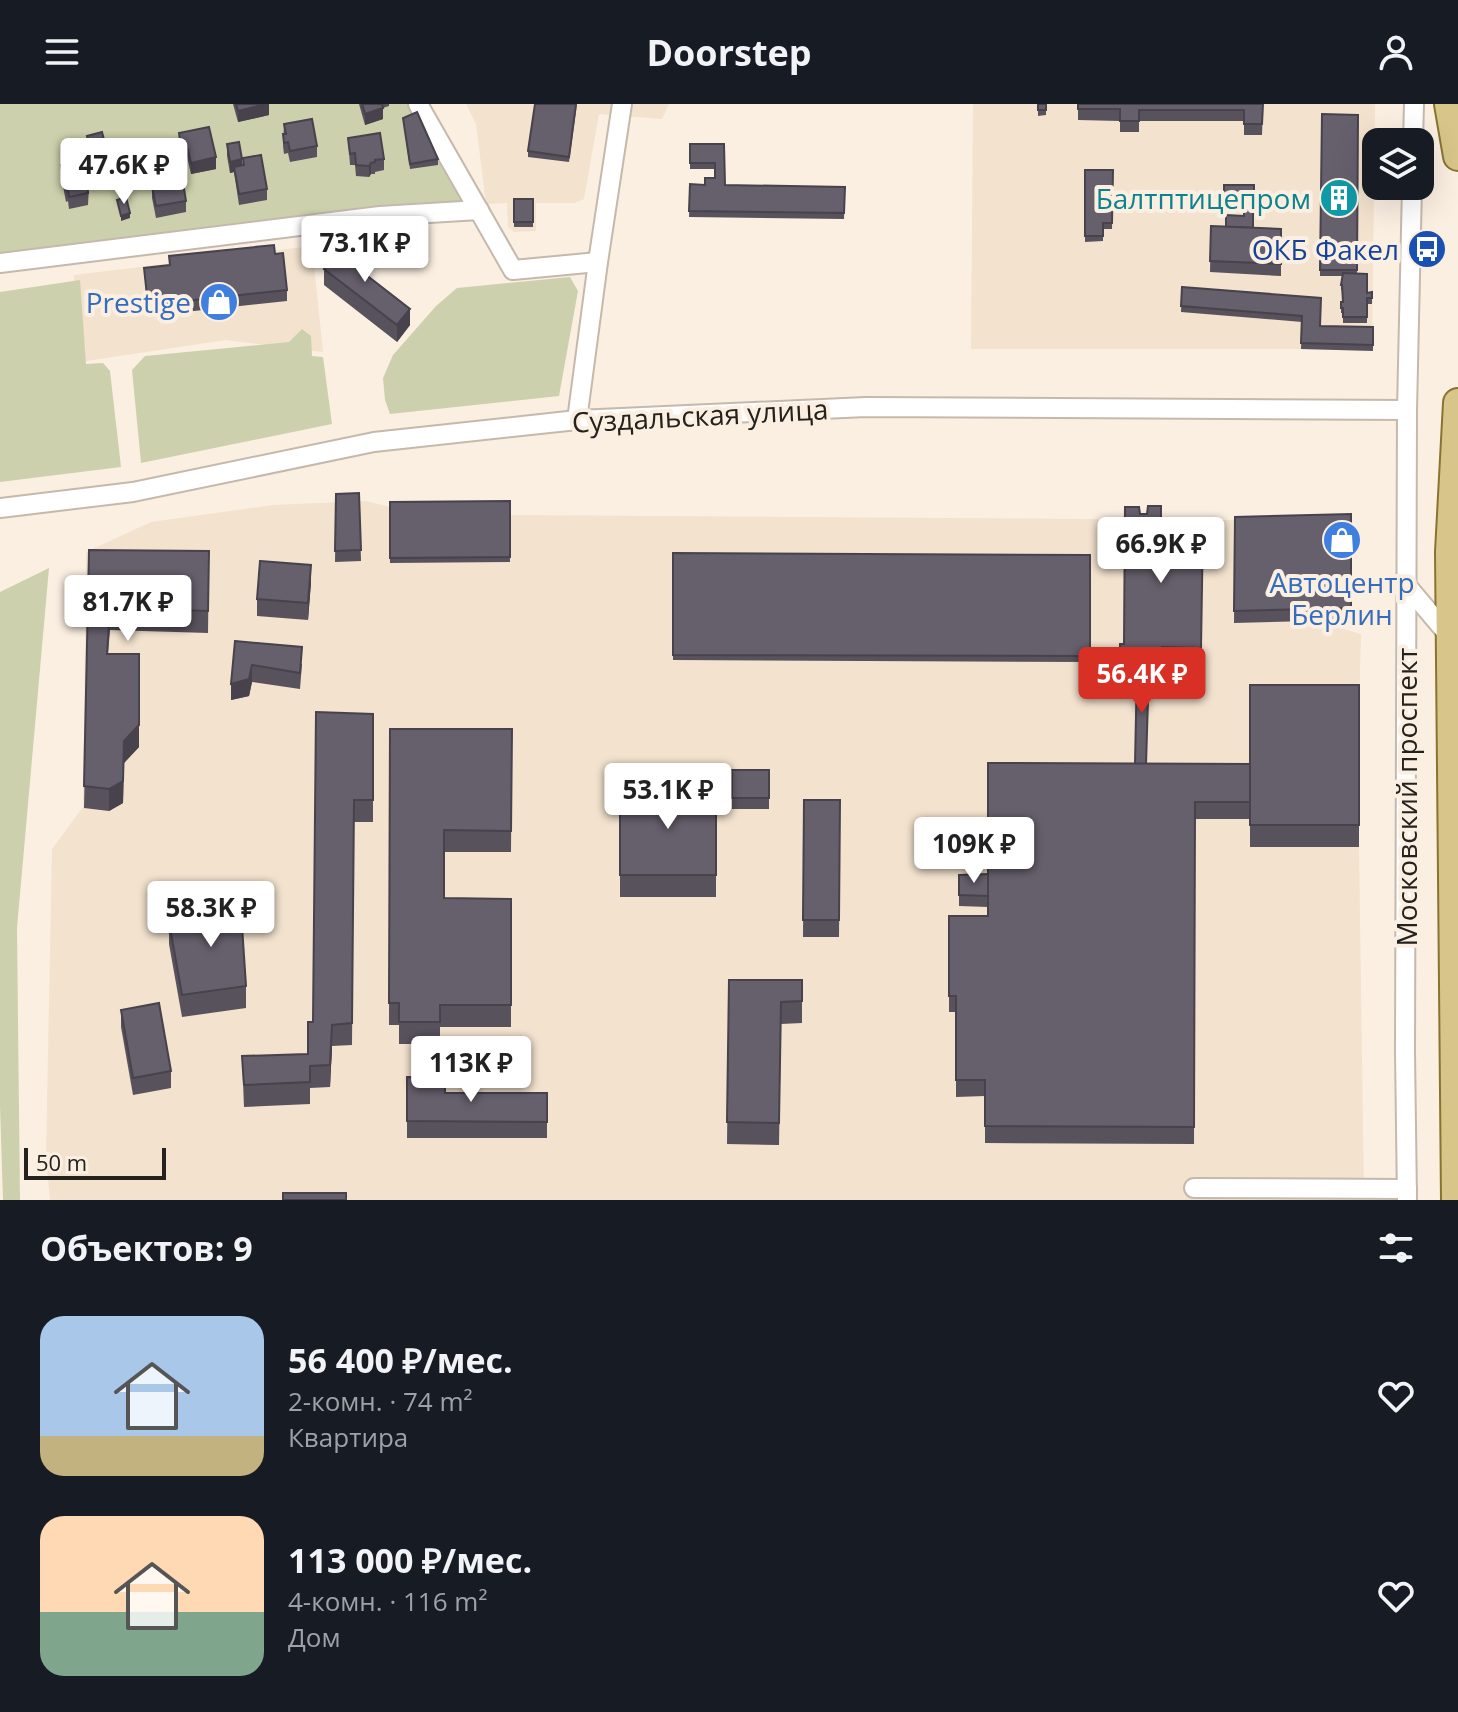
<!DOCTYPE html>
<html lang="ru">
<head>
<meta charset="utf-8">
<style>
  :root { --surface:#171b24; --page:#20242c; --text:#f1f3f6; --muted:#9ea1a6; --accent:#d93025 }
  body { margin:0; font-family:"Open Sans",sans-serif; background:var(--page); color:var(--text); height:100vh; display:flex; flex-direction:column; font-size:30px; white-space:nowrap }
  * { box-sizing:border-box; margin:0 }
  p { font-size:26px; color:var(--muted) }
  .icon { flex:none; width:44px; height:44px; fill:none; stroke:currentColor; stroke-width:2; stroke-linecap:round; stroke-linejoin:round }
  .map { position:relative; height:1096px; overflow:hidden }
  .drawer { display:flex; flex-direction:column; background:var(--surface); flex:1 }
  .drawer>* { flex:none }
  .tools { position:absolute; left:1362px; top:24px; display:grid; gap:16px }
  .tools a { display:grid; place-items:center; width:72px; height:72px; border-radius:16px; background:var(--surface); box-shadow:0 8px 32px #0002; font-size:40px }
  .scale { position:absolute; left:24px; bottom:20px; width:142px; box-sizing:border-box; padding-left:8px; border:4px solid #25211c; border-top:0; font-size:22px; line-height:28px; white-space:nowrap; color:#25211c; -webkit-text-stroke:6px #fbefe2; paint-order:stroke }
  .price { position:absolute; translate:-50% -68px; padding:0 18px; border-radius:8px; background:#fff; color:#222; font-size:26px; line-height:52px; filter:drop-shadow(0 2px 4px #0008) }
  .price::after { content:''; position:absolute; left:50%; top:48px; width:24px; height:18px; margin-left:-12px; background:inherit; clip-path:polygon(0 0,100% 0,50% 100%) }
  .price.active { background:var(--accent); color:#fff }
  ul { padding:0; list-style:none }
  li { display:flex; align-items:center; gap:24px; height:200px; padding:0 40px }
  li span { display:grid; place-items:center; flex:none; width:224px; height:160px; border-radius:24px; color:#555 }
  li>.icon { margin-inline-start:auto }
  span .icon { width:96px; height:96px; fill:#fffc; stroke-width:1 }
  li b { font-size:34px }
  h2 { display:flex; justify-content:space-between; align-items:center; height:96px; padding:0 40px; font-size:34px }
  header { display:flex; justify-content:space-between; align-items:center; height:104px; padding:0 40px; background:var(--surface); font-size:36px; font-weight:700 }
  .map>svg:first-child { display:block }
  .built { fill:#f2e2ce }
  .green { fill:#cdd0ac }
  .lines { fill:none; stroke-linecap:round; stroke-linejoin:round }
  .minor-casing { stroke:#c4b9ac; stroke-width:22 }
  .primary-casing { stroke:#887330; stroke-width:32 }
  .minor { stroke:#fff; stroke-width:18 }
  .primary { stroke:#d8c589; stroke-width:28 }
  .wall { fill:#58525d }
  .shaded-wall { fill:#47424c }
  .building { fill:#665f6c; stroke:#47424c; stroke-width:2 }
  .labels { text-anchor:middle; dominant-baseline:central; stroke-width:8; stroke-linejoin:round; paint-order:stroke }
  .culture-label { font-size:28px; fill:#0d838f; stroke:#fbefe2; text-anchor:end }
  .transit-label { font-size:28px; fill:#164399; stroke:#fbefe2; text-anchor:end }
  .shop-label { font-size:28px; fill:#366cbe; stroke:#fbefe2; text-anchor:end }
  .street-label { font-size:28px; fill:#25211c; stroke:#fbefe2 }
</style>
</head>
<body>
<header><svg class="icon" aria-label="menu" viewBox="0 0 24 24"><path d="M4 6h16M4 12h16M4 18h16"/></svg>Doorstep<svg class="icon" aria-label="person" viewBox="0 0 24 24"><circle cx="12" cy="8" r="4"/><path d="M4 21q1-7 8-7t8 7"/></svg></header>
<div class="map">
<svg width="1458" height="1096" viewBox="0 0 1458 1096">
  <rect width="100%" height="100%" fill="#fbefe2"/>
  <g class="built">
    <polygon points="466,0 669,0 662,15 599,10 584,95 574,99 536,99 536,127 514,128 508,123 507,99 486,100 476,20"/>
    <polygon points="973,0 1375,0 1372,247 1301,245 971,245"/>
    <polygon points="312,142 323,248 226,236 73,259 74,171"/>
    <polygon points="366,397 390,403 510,402 510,411 1235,416 1312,516 1361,530 1359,603 1250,742 1359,743 1364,1096 50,1096 46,1052 52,745 83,703 86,448 151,418 273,401"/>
  </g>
  <g class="green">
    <polygon points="0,0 425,0 468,99 0,158"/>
    <polygon points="570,173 578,187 559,292 390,310 385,296 383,274 393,251 436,202 457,184"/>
    <polygon points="80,176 86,260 103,259 110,267 121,363 0,378 0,188"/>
    <polygon points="302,225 311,232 312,252 323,253 332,320 141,359 132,266 145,252 289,238"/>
    <polygon points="49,464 17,824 20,1096 3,1096 0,1001 0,488"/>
  </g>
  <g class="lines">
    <g class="minor-casing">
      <g id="minor">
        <polyline points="418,0 513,166 598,158"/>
        <polyline points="1413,38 1414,0"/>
        <polyline points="0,159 380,112 479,106"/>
        <polyline points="577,316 598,158 622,0"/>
        <polyline points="0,404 133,388 374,338 577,316 866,303 1407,306"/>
        <polyline points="1407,482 1451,534"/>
        <polyline points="1194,1084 1407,1085"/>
        <polyline points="1407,1096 1405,948 1407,306 1412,82"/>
      </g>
    </g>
    <g class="primary-casing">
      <g id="primary">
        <polyline points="1449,0 1458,52"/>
        <polyline points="1456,1096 1450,448 1458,299"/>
      </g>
    </g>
    <use href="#minor" class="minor"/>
    <use href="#primary" class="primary"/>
  </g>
  <g class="wall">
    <polygon points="233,0 269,0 269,11 238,18"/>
    <polygon points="359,0 389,0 389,2 383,4 383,15 365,21"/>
    <polygon points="577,0 569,58 528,53 528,47"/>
    <polygon points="1038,0 1046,0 1046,11 1038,12"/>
    <polygon points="1078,0 1263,0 1262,31 1244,31 1244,17 1139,17 1139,28 1120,28 1120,17 1078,16"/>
    <polygon points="1322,10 1358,11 1357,170 1367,189 1372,188 1372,200 1367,200 1367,219 1343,219 1343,209 1341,209 1341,198 1343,198 1342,186 1341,186 1342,172 1320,172"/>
    <polygon points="403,14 438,55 438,61 410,65"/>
    <polygon points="284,20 317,42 317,53 290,58 288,49 284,50 283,42"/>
    <polygon points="179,29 216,65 191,70 187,53 181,54 179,41"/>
    <polygon points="87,32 108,62 93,66 87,43"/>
    <polygon points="348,34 384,55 384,66 375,68 375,70 371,70 369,73 356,72 355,61 350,61"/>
    <polygon points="227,40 242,61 243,54 267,85 267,96 239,101 234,68 230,69 227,52"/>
    <polygon points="690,40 724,40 725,81 845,83 844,115 689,113 690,80 705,81 715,74 715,65 690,65"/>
    <polygon points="158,55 186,97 186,108 156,114 152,94 152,83 155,83 155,74 159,73"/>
    <polygon points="61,61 89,82 88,101 69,105 68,97 66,98 61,72"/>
    <polygon points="1085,66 1113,66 1112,125 1103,125 1103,137 1085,138"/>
    <polygon points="1224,81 1254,81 1254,101 1249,100 1253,124 1281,125 1281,172 1210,168 1211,122 1226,123 1244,112 1244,108 1228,108 1228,100 1224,100"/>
    <rect x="514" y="95" width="19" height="28"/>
    <polygon points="275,150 287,186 287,197 148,212 144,164 169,161 169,152"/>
    <polygon points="324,165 410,221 397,238 324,181"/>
    <polygon points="1182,183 1321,194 1320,222 1373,223 1373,247 1301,245 1302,218 1181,208"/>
    <polygon points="359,389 361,457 335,458 336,390"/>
    <polygon points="510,397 510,458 390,459 390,398"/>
    <polygon points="1140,410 1161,422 1203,421 1201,566 1162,565 1161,575 1149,575 1146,660 1250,660 1359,581 1359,743 1250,743 1250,703 1250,715 1195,715 1194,1040 985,1039 985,992 956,993 956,908 949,908 949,812 988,812 988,803 959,802 959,791 988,770 1135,660 1137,574 1120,574 1120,540 1124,540"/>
    <polygon points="1351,410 1351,516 1234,519 1235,413"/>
    <polygon points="89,446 209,447 208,529 110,526 108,550 139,643 124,659 123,699 109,707 84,704"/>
    <polygon points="673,449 1090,451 1090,558 673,556"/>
    <polygon points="311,478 308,516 257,512 257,495"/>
    <polygon points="235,537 302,560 300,585 252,578 249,592 231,596"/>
    <polygon points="316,608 373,610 373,718 354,718 352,941 332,942 330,983 310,984 310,1000 244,1003 242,952 308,950 313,918"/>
    <polygon points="390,625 512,625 511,748 444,748 444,794 511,795 511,923 440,923 440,940 399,940 399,921 389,921"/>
    <rect x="732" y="666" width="37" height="39"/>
    <rect x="620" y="683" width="96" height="110"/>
    <polygon points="804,696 840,696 839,833 803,833"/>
    <polygon points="208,799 246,882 246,904 182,913 169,840 169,818 208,813"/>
    <polygon points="729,876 802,876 802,919 781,920 779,1041 727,1040"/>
    <polygon points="121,906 171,967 171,984 133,991 121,923"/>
    <polygon points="407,973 445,989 547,989 547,1034 407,1034"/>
  </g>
  <g class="shaded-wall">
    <polygon points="266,0 269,0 269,11 238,18 238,7"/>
    <polygon points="383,4 383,15 365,21 365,10"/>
    <polygon points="187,42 187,53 181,54 181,43"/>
    <polygon points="108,51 108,62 93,66 93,55"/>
    <polygon points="216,53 216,65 191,70 191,59"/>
    <polygon points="242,55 242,66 234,63 234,68 230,69 230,58"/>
    <polygon points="371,59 371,70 369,73 369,62"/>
    <polygon points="130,109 130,114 121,117 121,112"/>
    <polygon points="363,154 363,171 356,163"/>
    <polygon points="410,205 410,221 397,238 397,221"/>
    <polygon points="311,461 311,478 308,516 308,499"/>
    <polygon points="252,561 252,578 249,592 231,596 231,580"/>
    <polygon points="139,621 139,643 124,659 123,699 109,707 109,685 124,637"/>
    <polygon points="332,921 332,942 330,983 330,961"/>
  </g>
  <g class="building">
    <polygon points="236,0 266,0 238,7"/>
    <polygon points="362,0 382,0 383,4 365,10"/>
    <polygon points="535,0 576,0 569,53 528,47"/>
    <rect x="1038" y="0" width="8" height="6"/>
    <polygon points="1078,0 1263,0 1262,20 1244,20 1244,6 1139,6 1139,17 1120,17 1120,5 1078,5"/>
    <polygon points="417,8 438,55 410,60 403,14"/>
    <polygon points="1322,10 1358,11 1357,166 1320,166"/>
    <polygon points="312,15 317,42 290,47 288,38 284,39 283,30 286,30 284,20"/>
    <polygon points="209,23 216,53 191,59 187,42 181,43 179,29"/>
    <polygon points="102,28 108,51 93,55 87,32"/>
    <polygon points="380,29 384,55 375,56 375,58 371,59 369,62 356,61 355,49 350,50 348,34"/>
    <polygon points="239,38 242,55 230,58 227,40"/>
    <polygon points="690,40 724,40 725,81 845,83 844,109 689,107 690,80 705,81 705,74 715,74 715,59 690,59"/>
    <polygon points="261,51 267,85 239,90 234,63 244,61 243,54"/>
    <polygon points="175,52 177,61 180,60 186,97 156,102 152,83 156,83 155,74 161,73 158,55"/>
    <polygon points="84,56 89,82 87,82 88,89 69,93 68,86 66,86 61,61"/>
    <polygon points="1085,66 1113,66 1112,119 1103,119 1103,132 1085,132"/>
    <polygon points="1224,81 1254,81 1254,95 1249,95 1249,102 1253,102 1253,124 1226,123 1226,111 1244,112 1244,102 1228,102 1228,95 1224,94"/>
    <polygon points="126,93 130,109 121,112 117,96"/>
    <rect x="514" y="95" width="19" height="23"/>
    <polygon points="1211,122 1281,125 1281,160 1210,157"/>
    <polygon points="344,139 363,154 356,163 410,205 397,221 324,165"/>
    <polygon points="274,141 275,150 283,149 287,186 148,201 144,164 170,161 169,152"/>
    <polygon points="1343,169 1367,170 1367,189 1372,188 1372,194 1367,194 1367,213 1343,213 1343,204 1341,204 1341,198 1343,198 1342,181 1341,181"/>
    <polygon points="1182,183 1321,194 1320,222 1373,223 1373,241 1301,239 1302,212 1181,202"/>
    <polygon points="359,389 361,446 335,447 336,390"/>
    <polygon points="510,397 510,453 390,454 390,398"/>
    <polygon points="1148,402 1161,402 1161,422 1203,421 1201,544 1162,543 1161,553 1120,552 1120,540 1124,540 1125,403 1139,403 1140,410 1147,410"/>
    <polygon points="1351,410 1351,504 1234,507 1235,413"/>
    <polygon points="89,446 209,447 208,507 110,504 107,550 139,550 139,621 124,637 123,677 109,685 84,682"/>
    <polygon points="673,449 1090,451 1090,552 673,551"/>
    <polygon points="260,457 311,461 308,499 257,495"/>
    <polygon points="235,537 302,543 300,569 252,561 249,575 231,580"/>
    <polygon points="1137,563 1149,563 1146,660 1135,660"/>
    <rect x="1250" y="581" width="109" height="140"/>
    <polygon points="316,608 373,610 373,696 354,696 352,919 332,921 330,961 310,962 310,978 244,981 242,952 308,950 308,918 313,918"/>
    <polygon points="390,625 512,625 511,727 444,726 444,794 511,795 511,901 440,901 440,918 399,918 399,899 389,899"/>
    <polygon points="988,659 1250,660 1250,698 1195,698 1194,1023 985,1022 985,976 956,976 956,892 949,892 949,812 988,812"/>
    <rect x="732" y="666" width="37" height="28"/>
    <rect x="620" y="683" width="96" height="88"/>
    <polygon points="804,696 840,696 839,816 803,816"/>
    <polygon points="988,770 988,792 959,791 959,771"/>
    <polygon points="240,792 246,882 182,891 169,818 210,812 208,799"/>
    <polygon points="729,876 802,876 802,897 781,898 779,1019 727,1018"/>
    <polygon points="159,899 171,967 133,974 121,906"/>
    <polygon points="407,973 445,974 445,989 547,989 547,1018 407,1017"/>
    <rect x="283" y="1089" width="63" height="7"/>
  </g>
  <defs>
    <g id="building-disc" transform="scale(2)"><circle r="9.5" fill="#0f9aa8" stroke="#fbefe2"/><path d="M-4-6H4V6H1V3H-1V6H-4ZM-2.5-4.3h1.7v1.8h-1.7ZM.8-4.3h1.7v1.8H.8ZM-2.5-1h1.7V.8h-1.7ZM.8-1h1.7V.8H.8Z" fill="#fff"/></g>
    <g id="bus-disc" transform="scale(2)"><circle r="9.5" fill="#1a4fb4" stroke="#fbefe2"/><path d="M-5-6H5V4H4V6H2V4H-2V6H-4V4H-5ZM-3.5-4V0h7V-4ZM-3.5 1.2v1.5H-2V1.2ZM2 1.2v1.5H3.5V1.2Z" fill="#fff"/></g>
    <g id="shop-disc" transform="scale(2)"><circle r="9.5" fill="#3f7fe0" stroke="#fbefe2"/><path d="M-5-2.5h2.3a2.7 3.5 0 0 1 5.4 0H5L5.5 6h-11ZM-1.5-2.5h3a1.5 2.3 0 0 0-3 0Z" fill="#fff"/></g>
  </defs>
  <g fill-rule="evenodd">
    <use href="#building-disc" x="1339" y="94"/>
    <use href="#bus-disc" x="1427" y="145"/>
    <use href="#shop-disc" x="219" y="198"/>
    <use href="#shop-disc" x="1342" y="436"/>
  </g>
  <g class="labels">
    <g class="culture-label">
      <text x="1311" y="94">Балтптицепром</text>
    </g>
    <g class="transit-label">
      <text x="1399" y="145">ОКБ Факел</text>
    </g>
    <g class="shop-label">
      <text x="191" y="198">Prestige</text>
      <text x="1342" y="478" text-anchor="middle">Автоцентр<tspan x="1342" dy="32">Берлин</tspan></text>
    </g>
    <g class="street-label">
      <text transform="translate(700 311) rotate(-3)">Суздальская улица</text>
      <text transform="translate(1406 693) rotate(-90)">Московский проспект</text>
    </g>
  </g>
</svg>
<div class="tools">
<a><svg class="icon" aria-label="layers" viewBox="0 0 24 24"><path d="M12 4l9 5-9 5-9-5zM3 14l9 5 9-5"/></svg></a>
</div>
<div class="scale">50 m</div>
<b class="price" style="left:124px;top:102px">47.6K ₽</b>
<b class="price" style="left:365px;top:180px">73.1K ₽</b>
<b class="price" style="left:1161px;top:481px">66.9K ₽</b>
<b class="price" style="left:128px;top:539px">81.7K ₽</b>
<b class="price active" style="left:1142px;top:611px">56.4K ₽</b>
<b class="price" style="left:668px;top:727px">53.1K ₽</b>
<b class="price" style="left:974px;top:781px">109K ₽</b>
<b class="price" style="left:211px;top:845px">58.3K ₽</b>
<b class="price" style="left:471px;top:1000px">113K ₽</b>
</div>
<section class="drawer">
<h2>Объектов: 9<svg class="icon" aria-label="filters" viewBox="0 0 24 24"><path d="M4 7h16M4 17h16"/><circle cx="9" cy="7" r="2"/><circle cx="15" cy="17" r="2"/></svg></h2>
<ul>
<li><span style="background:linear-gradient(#a9c7e8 75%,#c2b280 0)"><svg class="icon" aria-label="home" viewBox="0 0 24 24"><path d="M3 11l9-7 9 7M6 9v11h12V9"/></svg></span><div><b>56 400 ₽/мес.</b><p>2-комн. · 74 m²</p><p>Квартира</p></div><svg class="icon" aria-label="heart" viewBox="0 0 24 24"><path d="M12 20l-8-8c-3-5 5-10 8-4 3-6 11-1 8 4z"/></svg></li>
<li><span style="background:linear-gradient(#ffd9b3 60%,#7fa58c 0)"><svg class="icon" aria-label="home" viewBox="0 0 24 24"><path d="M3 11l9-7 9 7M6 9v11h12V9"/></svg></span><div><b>113 000 ₽/мес.</b><p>4-комн. · 116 m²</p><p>Дом</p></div><svg class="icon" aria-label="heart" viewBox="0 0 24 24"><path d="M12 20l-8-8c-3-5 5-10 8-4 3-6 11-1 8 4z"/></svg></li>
</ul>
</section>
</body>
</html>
